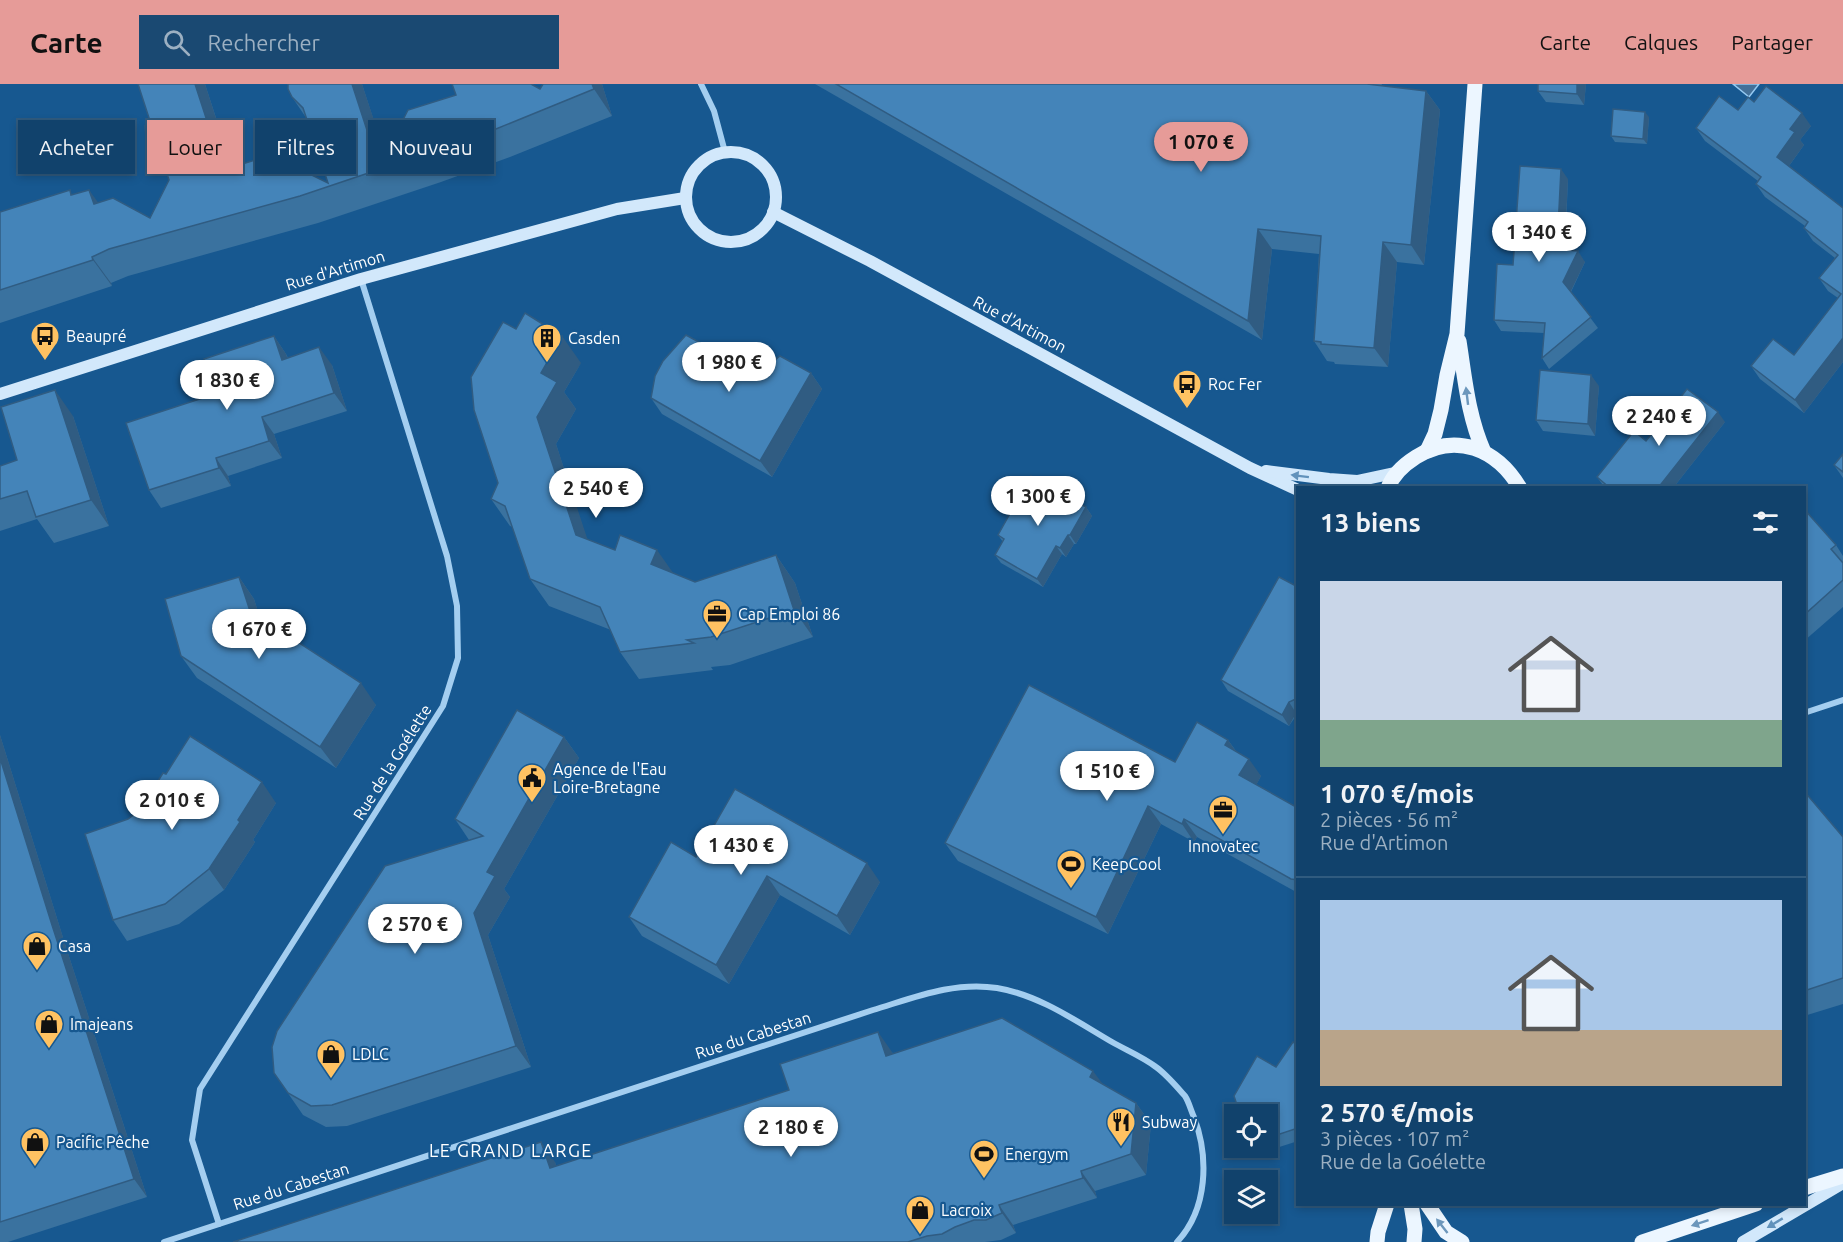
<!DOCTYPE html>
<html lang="fr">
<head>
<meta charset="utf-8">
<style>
  :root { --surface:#11426c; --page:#1a4972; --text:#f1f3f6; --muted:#9cb0c2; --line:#305b7f; --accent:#e69b98 }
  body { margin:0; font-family:Ubuntu,sans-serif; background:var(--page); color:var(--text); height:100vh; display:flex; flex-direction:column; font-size:22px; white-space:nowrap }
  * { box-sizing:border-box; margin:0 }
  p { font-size:20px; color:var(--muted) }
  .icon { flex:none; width:33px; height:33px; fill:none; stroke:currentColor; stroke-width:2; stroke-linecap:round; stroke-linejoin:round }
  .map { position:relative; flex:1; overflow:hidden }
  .sheet { position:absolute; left:1296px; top:402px; width:510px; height:720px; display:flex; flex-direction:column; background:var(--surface); border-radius:0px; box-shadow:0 3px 9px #0003,0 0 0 2px var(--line) }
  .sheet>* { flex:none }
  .guide { position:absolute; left:18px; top:36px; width:570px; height:54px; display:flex; gap:12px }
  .buttons { position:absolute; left:1224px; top:1020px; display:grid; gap:12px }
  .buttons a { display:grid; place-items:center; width:54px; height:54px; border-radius:0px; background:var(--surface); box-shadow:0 3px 9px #0003,0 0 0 2px var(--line); font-size:30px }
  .price { position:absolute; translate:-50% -51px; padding:0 14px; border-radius:21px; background:#fff; color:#222; font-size:20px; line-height:39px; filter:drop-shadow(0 2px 3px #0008) }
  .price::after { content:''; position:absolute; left:50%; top:36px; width:18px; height:14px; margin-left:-9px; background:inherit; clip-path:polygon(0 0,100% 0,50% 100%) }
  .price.current { background:var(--accent); color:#111 }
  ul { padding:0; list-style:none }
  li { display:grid; align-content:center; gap:12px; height:318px; padding:0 24px }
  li+li { border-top:2px solid var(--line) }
  li span { display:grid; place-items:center; height:186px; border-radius:0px; color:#555 }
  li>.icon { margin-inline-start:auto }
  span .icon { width:108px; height:108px; fill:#fffc; stroke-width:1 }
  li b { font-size:26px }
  h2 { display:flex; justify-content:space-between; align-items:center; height:72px; padding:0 24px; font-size:26px }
  .tag { padding:0 21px; border-radius:0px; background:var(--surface); box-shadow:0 3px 9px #0003,0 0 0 2px var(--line); font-size:21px; line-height:54px }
  .tag.current { background:var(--accent); color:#111 }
  header { display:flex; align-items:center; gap:36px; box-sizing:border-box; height:84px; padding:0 30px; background:var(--accent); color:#111 }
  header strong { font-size:28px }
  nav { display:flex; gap:33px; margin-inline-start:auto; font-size:21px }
  .search { width:420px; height:54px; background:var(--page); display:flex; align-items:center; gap:15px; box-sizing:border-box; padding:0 21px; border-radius:0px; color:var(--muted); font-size:22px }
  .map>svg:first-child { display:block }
  .water { fill:#437099; stroke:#96caf2; stroke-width:1.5 }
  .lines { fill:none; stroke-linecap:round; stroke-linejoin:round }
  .street { stroke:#a4cef0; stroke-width:6 }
  .secondary { stroke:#d2e8fb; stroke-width:12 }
  .primary { stroke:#ecf6ff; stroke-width:15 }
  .wall { fill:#3a729f }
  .shaded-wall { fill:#305c82 }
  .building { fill:#4484b9; stroke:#305c82; stroke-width:1.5 }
  .oneway { fill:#6c97bc }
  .oneway2 { fill:#6292bb }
  .labels { text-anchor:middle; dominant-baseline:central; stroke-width:4.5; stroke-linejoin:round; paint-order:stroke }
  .street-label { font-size:16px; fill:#fff; stroke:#175890 }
  .poi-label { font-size:16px; fill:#fff; stroke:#175890; text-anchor:start }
  .neighbourhood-label { font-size:18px; letter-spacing:1.5px; fill:#fff; stroke:#175890 }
</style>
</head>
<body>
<header>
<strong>Carte</strong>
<div class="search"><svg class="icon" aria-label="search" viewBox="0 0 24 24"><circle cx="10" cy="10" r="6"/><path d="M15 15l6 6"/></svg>Rechercher</div>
<nav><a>Carte</a><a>Calques</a><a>Partager</a></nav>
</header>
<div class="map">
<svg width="1843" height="1158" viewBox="0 0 1843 1158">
  <rect width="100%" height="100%" fill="#175890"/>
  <polygon class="water" points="1733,0 1759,0 1749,13"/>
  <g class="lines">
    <g class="street">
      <polyline points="701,0 714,27 725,68"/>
      <polyline points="1804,629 1843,616"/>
      <polyline points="219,1140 192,1056 200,1005 443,622 458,574 457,522 447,472 361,195"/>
      <path d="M164,1158L873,926C913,914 954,897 997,904C1039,911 1076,937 1112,958C1126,966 1143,973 1156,983C1166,990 1177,1003 1185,1012C1189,1018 1191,1027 1194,1033C1209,1073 1208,1125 1177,1158"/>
    </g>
    <g class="secondary">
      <circle cx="731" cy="113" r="45"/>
      <polyline points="773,128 870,177 1250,384 1298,406"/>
      <polyline points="0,310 361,195 617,125 685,114"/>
      <polyline points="1266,387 1329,395 1357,397 1399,388"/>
      <polyline points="1743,1158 1843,1099"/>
    </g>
    <g class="primary">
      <path d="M1459,257C1465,295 1468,332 1484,368"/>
      <polyline points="1427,367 1435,350 1441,326 1447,291 1457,250 1475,0"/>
      <path d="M1388,404C1393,390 1405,380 1416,373C1456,348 1497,365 1520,404"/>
      <polyline points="1804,1104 1843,1092"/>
      <polyline points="1411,1120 1415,1145 1414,1158"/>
      <polyline points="1427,1120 1446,1148 1462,1158"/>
      <polyline points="1377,1158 1378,1148 1387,1120"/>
      <polyline points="1642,1158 1756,1120"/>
    </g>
  </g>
  <g class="wall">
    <polygon points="138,0 205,0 232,83 328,99 307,35 292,13 288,0 362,0 385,71 540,5 543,0 602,0 612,32 510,73 441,98 318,139 128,192 111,199 112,202 0,239 0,128 73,111 150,134 169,96 164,80 151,62 149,34"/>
    <polygon points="815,0 1382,0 1381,2 1426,7 1440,26 1424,181 1397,178 1388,283 1335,280 1334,278 1327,277 1314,257 1319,170 1272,165 1262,256"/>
    <polygon points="1538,0 1586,0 1584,21 1546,18 1538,7"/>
    <polygon points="1754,18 1811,42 1800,56 1804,61 1789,82 1843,124 1843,278 1804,329 1760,295 1751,282 1794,271 1838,214 1828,207 1819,194 1835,174 1813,157 1804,144 1805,142 1765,113 1756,100 1758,97 1705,57 1696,44 1738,26"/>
    <polygon points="1649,33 1647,60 1615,58 1611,52"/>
    <polygon points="1568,95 1565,166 1585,178 1571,208 1598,244 1549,285 1542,274 1544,249 1501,247 1494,236 1513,181"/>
    <polygon points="274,252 286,270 288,274 332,281 347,327 274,350 282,374 228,392 231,402 161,424 149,406 215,310"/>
    <polygon points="715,267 762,286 811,289 822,305 772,393 662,330 651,314"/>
    <polygon points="581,279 564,308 576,325 556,360 587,456 695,498 776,471 795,499 813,553 730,581 711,583 713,586 639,595 620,568 611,546 549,522 530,495 513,443 510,442 491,415"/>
    <polygon points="1599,302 1595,352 1543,347 1536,336"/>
    <polygon points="73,332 109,442 54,459 37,435 0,447 0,382 17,376"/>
    <polygon points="1725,338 1673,404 1605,404 1597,393 1646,357"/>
    <polygon points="1843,370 1843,394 1834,381"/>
    <polygon points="1086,423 1092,432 1076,460 1074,460 1066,473 1062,470 1043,503 1001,479 995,471 1003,458 998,451"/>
    <polygon points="1804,425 1836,461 1843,472 1843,523 1804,557"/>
    <polygon points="239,493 254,515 260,534 376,621 336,684 197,594 181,572"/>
    <polygon points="1298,503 1298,629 1289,642 1228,607 1221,596"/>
    <polygon points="0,651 65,860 147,1113 8,1158 0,1158"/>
    <polygon points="564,653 579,674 504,805 510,813 488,851 531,983 347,1042 326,1043 303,1031 274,989 469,756 455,735"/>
    <polygon points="1228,656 1236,667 1261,692 1256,701 1298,724 1298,809 1197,753 1194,758 1161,740 1108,850 958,777 945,759 1175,678"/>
    <polygon points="166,690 276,719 253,756 255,758 224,806 179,840 127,857 113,836 128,735 140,726"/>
    <polygon points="1804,707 1843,753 1843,920 1804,932"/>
    <polygon points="696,773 880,798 850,851 780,811 729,900 642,852 629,833"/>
    <polygon points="1298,961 1298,1057 1257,1070 1252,1064 1268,1064 1268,1030 1276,983"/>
    <polygon points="892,968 893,970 1103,1000 1136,1019 1151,1040 1146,1091 1095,1107 1097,1114 1013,1141 1016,1149 1001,1156 985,1158 233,1158 555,1078 556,1082 789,1006"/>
  </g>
  <g class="shaded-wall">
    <polygon points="195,0 205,0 241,112 223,86"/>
    <polygon points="352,0 362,0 389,82 379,83"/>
    <polygon points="592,0 602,0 612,32 594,5"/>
    <polygon points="1577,0 1586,0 1584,21 1577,10"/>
    <polygon points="1426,7 1440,26 1424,181 1411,161"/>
    <polygon points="1645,28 1649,33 1647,60 1643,55"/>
    <polygon points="1802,29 1811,42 1800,56 1804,61 1786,86 1777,73 1790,45"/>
    <polygon points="1561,85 1568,95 1564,176 1557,165"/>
    <polygon points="89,106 108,132 94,120"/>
    <polygon points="1258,145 1272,165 1262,256 1248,237"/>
    <polygon points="1383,158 1397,178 1388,283 1374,264"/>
    <polygon points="1578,167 1585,178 1570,209 1563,198"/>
    <polygon points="92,173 111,199 112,202 93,176"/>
    <polygon points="274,252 286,270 294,294 282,276"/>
    <polygon points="562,252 581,279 564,308 576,325 556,360 595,478 576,451 537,333 541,289"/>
    <polygon points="1843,254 1843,278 1804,329 1795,316"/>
    <polygon points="319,263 332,281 347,327 334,309"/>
    <polygon points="811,289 822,305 772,393 760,377"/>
    <polygon points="1591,291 1599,302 1595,352 1588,340"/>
    <polygon points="55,306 73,332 109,442 91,416"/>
    <polygon points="1718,328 1725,338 1673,404 1658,404"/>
    <polygon points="262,333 274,350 282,374 269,357"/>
    <polygon points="216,374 228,392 231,402 219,384"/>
    <polygon points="1086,423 1092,432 1076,460 1070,451"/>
    <polygon points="1068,451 1074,460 1066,473 1060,464"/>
    <polygon points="1056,462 1062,470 1043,503 1037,495"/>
    <polygon points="657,466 676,493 651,480"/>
    <polygon points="776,471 795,499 813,553 794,526"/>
    <polygon points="239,493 254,515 265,549 250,527"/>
    <polygon points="361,599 376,621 336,684 320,663"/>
    <polygon points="1289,618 1296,629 1289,642 1282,631"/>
    <polygon points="0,651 65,860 147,1113 134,1095 52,841 0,674"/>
    <polygon points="564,653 579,674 504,805 510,813 488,851 531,983 516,962 474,829 487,788"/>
    <polygon points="1228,656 1240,673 1225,661"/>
    <polygon points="1249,675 1261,692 1252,709 1239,691"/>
    <polygon points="262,698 276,719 253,756 255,758 224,806 209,785 238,736"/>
    <polygon points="1148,722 1161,740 1108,850 1096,833"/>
    <polygon points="1184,735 1197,753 1194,758 1182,740"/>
    <polygon points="867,779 880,798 850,851 837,832"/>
    <polygon points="767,792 780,811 729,900 716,881"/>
    <polygon points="878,948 892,968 900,992 886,972"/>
    <polygon points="1093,987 1108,1007 1090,993"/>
    <polygon points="1136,1019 1151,1040 1146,1091 1131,1070"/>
    <polygon points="541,1058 555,1078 564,1104 550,1084"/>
    <polygon points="1081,1087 1095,1107 1097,1114 1083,1094"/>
    <polygon points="999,1121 1013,1141 1016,1149 1002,1129"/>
  </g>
  <g class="building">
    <polygon points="138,0 195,0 223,86 271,71 328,99 303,24 292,13 288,5 288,0 352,0 379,83 408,26 456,11 452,0 531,0 540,5 543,0 592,0 594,5 491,47 422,71 300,112 109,165 92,173 93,176 0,206 0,128 70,106 71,111 89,106 94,120 113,114 150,134 169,96 160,68 151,62 146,53 145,42 149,34"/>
    <polygon points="836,0 1367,0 1426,7 1411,161 1383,158 1374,264 1321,260 1321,258 1314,257 1321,152 1258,145 1248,237"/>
    <polygon points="1538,0 1577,0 1577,10 1538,7"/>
    <polygon points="1766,2 1802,29 1790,45 1795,48 1777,73 1843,124 1843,254 1795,316 1751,282 1773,255 1794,271 1841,210 1819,194 1838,171 1804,144 1808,138 1756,100 1761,93 1696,44 1719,12 1738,26 1748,13 1754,18"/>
    <polygon points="1613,25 1645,28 1643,55 1611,52"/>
    <polygon points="1520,82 1561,85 1557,165 1578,167 1563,198 1591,233 1542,274 1545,239 1494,236 1497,180 1513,181"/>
    <polygon points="525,229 562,252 541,289 557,298 537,333 576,451 615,466 620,451 657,466 651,480 695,498 776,471 794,526 711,553 687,556 694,559 620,568 600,523 530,495 505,422 491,415 498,399 474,326 471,293 503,238 516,245"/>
    <polygon points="686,251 715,267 721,260 762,286 780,272 811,289 760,377 651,314 655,292 663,277"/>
    <polygon points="274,252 282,276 319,263 334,309 262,333 269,357 216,374 219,384 149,406 126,339 215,310 204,275"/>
    <polygon points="1540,286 1591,291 1588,340 1536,336"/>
    <polygon points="1687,305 1718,328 1658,404 1610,404 1597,393 1634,347 1646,357"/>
    <polygon points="55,306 91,416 36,433 27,407 0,415 0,382 17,376 1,323"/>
    <polygon points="1843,370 1843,388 1834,381"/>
    <polygon points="1031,392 1086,423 1070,451 1068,451 1060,464 1056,462 1037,495 995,471 1004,455 998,451"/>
    <polygon points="1804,425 1836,461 1831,465 1843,479 1843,496 1804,531"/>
    <polygon points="239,493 250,527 361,599 320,663 181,572 165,515"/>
    <polygon points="1279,493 1298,503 1298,614 1289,618 1282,631 1221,596"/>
    <polygon points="1029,601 1175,678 1197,638 1228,656 1225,661 1249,675 1239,691 1298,724 1298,796 1291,795 1184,735 1182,740 1148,722 1096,833 945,759"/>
    <polygon points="517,626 564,653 487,788 495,792 474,829 516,962 332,1021 311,1022 288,1009 274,989 272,963 277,947 385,782 483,752 455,735"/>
    <polygon points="190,652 262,698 238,736 240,738 209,785 165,820 113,836 85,750 128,735 140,726 163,689 166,690"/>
    <polygon points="0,674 52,841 134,1095 0,1138"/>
    <polygon points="735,705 867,779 837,832 767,792 716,881 629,833 671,758 696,773"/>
    <polygon points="1804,707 1843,753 1843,894 1804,907"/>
    <polygon points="1002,934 1093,987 1090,993 1136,1019 1131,1070 1081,1087 1083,1094 999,1121 1002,1129 986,1136 974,1136 955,1143 942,1150 927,1152 908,1158 233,1158 541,1058 550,1084 789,1006 780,980 878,948 886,972"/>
    <polygon points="1293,958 1298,961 1298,1044 1268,1054 1268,1030 1240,1030 1234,1012 1257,972 1276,983"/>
  </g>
  <defs><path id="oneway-solid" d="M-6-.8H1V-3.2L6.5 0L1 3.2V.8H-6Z" transform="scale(1.5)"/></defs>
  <g class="oneway">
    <use href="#oneway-solid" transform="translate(1467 312) rotate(-97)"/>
    <use href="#oneway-solid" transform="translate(1700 1139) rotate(162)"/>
    <use href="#oneway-solid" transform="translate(1442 1142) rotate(-128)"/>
  </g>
  <g class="oneway2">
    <use href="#oneway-solid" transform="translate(1300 392) rotate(-173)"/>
    <use href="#oneway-solid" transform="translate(1775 1139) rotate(149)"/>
  </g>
  <defs>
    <g id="bus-pin" transform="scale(1.5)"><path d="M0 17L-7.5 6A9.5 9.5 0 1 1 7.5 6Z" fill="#ffc262" stroke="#175890"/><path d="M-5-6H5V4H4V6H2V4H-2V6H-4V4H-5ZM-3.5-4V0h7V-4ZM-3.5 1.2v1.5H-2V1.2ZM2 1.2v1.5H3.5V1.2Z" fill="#111"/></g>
    <g id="building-pin" transform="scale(1.5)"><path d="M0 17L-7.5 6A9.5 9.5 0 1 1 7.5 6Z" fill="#ffc262" stroke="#175890"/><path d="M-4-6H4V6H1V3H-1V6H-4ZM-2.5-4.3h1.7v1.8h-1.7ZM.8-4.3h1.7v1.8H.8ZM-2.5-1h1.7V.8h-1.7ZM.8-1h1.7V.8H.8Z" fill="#111"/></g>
    <g id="office-pin" transform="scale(1.5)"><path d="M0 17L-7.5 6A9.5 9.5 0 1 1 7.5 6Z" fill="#ffc262" stroke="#175890"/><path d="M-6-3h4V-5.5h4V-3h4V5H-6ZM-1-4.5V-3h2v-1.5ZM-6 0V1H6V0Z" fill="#111"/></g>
    <g id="civic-pin" transform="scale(1.5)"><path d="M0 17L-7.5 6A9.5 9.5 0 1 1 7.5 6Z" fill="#ffc262" stroke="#175890"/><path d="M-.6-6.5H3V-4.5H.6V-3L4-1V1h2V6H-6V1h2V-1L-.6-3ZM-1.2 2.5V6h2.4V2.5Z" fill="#111"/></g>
    <g id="stadium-pin" transform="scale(1.5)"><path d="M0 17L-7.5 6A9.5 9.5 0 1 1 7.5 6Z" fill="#ffc262" stroke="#175890"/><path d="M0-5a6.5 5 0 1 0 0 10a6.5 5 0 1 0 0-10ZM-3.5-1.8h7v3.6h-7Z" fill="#111"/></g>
    <g id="shop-pin" transform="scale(1.5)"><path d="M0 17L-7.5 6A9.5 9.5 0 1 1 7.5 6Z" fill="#ffc262" stroke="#175890"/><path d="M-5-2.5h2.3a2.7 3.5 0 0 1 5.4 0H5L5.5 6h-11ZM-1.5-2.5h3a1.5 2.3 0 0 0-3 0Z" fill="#111"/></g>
    <g id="restaurant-pin" transform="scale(1.5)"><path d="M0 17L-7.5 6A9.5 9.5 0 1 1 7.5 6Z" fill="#ffc262" stroke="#175890"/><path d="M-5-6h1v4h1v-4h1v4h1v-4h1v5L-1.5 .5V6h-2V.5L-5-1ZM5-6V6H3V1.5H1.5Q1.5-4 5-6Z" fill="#111"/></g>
  </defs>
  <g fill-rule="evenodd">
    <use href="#bus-pin" x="45" y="252"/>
    <use href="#building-pin" x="547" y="254"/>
    <use href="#bus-pin" x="1187" y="300"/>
    <use href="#office-pin" x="717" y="530"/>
    <use href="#civic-pin" x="532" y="694"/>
    <use href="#office-pin" x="1223" y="726"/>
    <use href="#stadium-pin" x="1071" y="780"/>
    <use href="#shop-pin" x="37" y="862"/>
    <use href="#shop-pin" x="49" y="940"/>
    <use href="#shop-pin" x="331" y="970"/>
    <use href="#restaurant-pin" x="1121" y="1038"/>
    <use href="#shop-pin" x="35" y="1058"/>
    <use href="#stadium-pin" x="984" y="1070"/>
    <use href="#shop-pin" x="920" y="1126"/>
  </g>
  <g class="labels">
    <g class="street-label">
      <text transform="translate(335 186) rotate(-17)">Rue d'Artimon</text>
      <text transform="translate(1020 240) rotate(28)">Rue d'Artimon</text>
      <text transform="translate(392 678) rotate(-58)">Rue de la Goélette</text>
      <text transform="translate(753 951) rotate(-18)">Rue du Cabestan</text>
      <text transform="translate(291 1102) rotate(-18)">Rue du Cabestan</text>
    </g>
    <g class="poi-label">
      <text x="66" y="252">Beaupré</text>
      <text x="568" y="254">Casden</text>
      <text x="1208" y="300">Roc Fer</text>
      <text x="738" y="530">Cap Emploi 86</text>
      <text x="553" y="685">Agence de l'Eau<tspan x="553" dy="18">Loire-Bretagne</tspan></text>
      <text x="1223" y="762" text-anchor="middle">Innovatec</text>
      <text x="1092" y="780">KeepCool</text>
      <text x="58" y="862">Casa</text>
      <text x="70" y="940">Imajeans</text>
      <text x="352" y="970">LDLC</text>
      <text x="1142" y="1038">Subway</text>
      <text x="56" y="1058">Pacific Pêche</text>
      <text x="1005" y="1070">Energym</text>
      <text x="941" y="1126">Lacroix</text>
    </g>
    <g class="neighbourhood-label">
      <text x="511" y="1066">LE GRAND LARGE</text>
    </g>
  </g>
</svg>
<div class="buttons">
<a><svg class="icon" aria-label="locate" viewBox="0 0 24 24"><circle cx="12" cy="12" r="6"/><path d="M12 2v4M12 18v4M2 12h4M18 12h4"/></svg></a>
<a><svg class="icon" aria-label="layers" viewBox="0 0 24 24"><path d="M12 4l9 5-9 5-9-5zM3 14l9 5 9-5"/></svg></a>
</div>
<b class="price current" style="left:1201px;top:89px">1 070 €</b>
<b class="price" style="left:1539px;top:179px">1 340 €</b>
<b class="price" style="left:729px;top:309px">1 980 €</b>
<b class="price" style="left:227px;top:327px">1 830 €</b>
<b class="price" style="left:1659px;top:363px">2 240 €</b>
<b class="price" style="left:596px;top:435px">2 540 €</b>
<b class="price" style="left:1038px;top:443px">1 300 €</b>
<b class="price" style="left:259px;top:576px">1 670 €</b>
<b class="price" style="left:1107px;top:718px">1 510 €</b>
<b class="price" style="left:172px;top:747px">2 010 €</b>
<b class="price" style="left:741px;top:792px">1 430 €</b>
<b class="price" style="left:415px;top:871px">2 570 €</b>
<b class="price" style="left:791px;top:1074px">2 180 €</b>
<div class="guide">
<a class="tag">Acheter</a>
<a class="tag current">Louer</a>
<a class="tag">Filtres</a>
<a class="tag">Nouveau</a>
</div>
<section class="sheet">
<h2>13 biens<svg class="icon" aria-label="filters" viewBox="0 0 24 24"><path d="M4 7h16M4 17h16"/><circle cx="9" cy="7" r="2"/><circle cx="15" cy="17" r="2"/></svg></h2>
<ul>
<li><span style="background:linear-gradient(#c9d6e8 75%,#7fa58c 0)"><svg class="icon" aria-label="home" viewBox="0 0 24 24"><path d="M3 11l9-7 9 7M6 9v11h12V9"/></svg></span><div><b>1 070 €/mois</b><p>2 pièces · 56 m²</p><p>Rue d'Artimon</p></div></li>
<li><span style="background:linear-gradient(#a9c7e8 70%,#b9a48a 0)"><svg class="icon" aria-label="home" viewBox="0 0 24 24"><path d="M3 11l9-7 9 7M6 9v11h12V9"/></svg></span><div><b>2 570 €/mois</b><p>3 pièces · 107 m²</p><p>Rue de la Goélette</p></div></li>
</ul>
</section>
</div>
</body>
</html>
